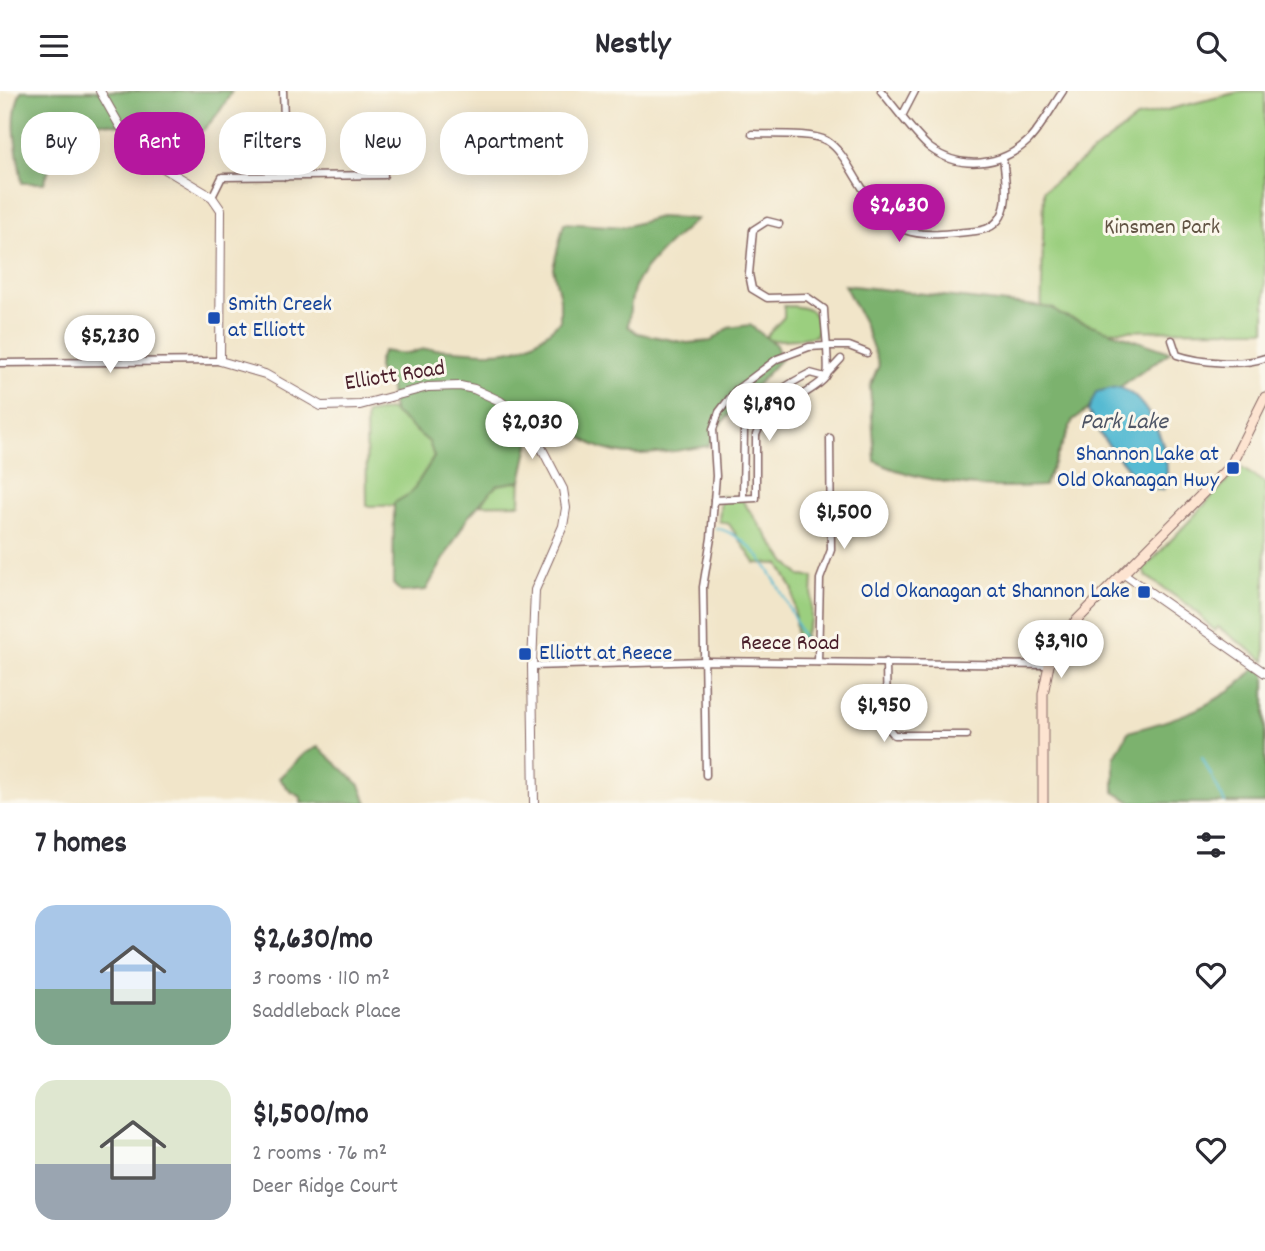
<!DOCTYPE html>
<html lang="en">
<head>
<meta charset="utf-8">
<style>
  :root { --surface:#fff; --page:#f7f7f7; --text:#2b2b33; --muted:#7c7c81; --accent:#b5179e }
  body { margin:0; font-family:Dekko,sans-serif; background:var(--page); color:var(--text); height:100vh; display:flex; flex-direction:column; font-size:26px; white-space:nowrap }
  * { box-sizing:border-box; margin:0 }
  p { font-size:23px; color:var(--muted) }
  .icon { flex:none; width:38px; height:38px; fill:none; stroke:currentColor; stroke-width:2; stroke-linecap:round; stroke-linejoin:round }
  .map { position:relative; height:712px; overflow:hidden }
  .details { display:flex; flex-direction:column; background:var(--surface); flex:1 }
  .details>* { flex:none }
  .top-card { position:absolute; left:21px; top:21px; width:700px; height:63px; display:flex; gap:14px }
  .price { position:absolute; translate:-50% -60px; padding:0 16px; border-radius:24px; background:#fff; color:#222; font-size:23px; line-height:46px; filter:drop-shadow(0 2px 4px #0008) }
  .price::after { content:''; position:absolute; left:50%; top:42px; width:21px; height:16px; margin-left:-10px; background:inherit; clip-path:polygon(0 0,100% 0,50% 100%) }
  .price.selected { background:var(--accent); color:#fff }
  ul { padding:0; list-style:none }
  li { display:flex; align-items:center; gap:21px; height:175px; padding:0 35px }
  li span { display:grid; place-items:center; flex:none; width:196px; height:140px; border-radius:21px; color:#555 }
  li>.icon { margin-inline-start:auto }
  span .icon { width:84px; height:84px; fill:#fffc; stroke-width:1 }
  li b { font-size:30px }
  h2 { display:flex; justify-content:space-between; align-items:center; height:84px; padding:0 35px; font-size:30px }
  .pill { padding:0 24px; border-radius:28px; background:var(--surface); box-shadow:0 4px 18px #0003; font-size:24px; line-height:63px }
  .pill.selected { background:var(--accent); color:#fff }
  header { display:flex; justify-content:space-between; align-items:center; height:91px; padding:0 35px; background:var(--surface); font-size:32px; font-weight:700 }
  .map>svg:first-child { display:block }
  .green { fill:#9bcf7f; stroke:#727755; stroke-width:2 }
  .forest { fill:#7cb26e; stroke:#63684c; stroke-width:2 }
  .water { fill:#54bad2; stroke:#4f6c7e; stroke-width:2 }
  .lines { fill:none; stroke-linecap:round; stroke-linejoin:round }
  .stream { stroke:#54bad2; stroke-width:2 }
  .minor-casing { stroke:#846462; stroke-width:9 }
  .tertiary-casing { stroke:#846462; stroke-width:10 }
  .secondary-casing { stroke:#846462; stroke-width:11 }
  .minor { stroke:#fff; stroke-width:6 }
  .tertiary { stroke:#fff; stroke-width:8 }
  .secondary { stroke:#fde4d1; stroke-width:9 }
  .transit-dot { fill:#1a4fb4; stroke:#fbf7ec; stroke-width:2.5 }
  .labels { text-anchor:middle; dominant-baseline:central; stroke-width:6; stroke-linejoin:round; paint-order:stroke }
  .park-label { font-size:23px; fill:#625444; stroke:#fbf7ec }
  .transit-label { font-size:23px; fill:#164399; stroke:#fbf7ec; text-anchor:start }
  .street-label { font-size:23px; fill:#4a1f2b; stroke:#fbf7ec }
  .water-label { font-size:24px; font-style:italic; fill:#4e5565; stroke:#fbf7ec }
</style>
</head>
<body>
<header><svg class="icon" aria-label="menu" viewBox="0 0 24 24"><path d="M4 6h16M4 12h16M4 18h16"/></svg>Nestly<svg class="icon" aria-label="search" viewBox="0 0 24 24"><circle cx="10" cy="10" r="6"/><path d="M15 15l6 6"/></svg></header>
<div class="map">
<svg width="1265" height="712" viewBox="0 0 1265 712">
  <rect width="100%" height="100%" fill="#fbf7ec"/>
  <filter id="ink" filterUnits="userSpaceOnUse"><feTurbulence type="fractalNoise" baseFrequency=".0143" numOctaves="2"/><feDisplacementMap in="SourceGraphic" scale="14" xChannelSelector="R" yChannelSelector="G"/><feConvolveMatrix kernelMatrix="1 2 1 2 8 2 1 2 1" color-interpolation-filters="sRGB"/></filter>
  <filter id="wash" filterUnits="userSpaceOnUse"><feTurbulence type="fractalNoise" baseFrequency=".00686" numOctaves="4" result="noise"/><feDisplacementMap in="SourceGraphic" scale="28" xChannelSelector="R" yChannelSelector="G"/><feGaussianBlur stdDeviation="1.57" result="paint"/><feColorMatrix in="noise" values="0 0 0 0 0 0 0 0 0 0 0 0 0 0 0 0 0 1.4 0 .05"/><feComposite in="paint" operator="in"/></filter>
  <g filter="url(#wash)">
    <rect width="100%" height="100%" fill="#f1e5c9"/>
    <g class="green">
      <polygon points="1243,0 1265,0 1265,239 1041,240 1044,99 1138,26"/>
      <path d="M784,215C806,215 822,218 816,245L797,248L762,250L784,226Z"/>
      <polygon points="446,309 522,349 520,413 367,415 366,323"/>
      <polygon points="1240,376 1265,392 1265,570 1218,536 1215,540 1192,517 1146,485 1143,479"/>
      <polygon points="721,405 742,409 787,473 789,473 800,485 813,486 811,529 804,544 810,556 807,559 796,544 793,499 779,473 755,472 729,433 719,430"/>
    </g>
    <g class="forest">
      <path d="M21,0H232C217,29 197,48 169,64L149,59L120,34L80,29L52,70L44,92H22C18,61 8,29 21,0Z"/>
      <path d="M659,126L697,128C679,143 652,168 639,187C631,200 630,219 628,235L637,242L687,252L711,250L728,237L750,234L776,254L781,268L719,335L708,355C673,360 627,371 594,354C580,347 567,336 553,327L541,328L532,340L521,390L497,394L468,426L426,499L401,501L393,493L394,412L411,402L434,366L429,351L393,321L389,292C376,280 375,276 383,260C390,261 398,263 405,262C413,262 419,258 427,258C482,257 516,276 560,230V208L553,177L564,132L624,136Z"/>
      <path d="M844,194L1053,217L1059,223L1170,261L1073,329L1044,395C998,397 966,397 921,386C904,382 890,378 875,370L870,296L879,274L863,230Z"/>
      <path d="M1256,576L1265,582V712H1133L1114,701V667L1128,641C1174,629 1224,613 1256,576Z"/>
      <polygon points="318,656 360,694 367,712 301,712 301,706 290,700 279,687 305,662"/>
    </g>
    <path class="water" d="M1116,296C1148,300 1178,371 1163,399L1149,398L1134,385L1101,345L1088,320L1096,301Z"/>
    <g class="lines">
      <g class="stream">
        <path d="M716,437C762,447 785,508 803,547"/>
        <polyline points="1202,666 1225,712"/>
      </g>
    </g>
  </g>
  <g filter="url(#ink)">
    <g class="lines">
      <g class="minor-casing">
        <g id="minor">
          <polyline points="283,0 286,86"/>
          <path d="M881,0C893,14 917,47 930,57C961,80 1002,75 1029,49C1042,35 1052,16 1063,0"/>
          <polyline points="902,25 915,0"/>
          <path d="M752,43C771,44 811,41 827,50C840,58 848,74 856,87C893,148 909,147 976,140C1015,136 1006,94 1003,67"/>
          <polyline points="212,106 222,86 384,84"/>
          <path d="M1172,249L1177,264C1200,272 1242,275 1265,267"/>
          <polyline points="0,272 220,270"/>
          <polyline points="827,283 841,268"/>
          <path d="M761,332C774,318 822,296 827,284C830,274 824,231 824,218L807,206L767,207L752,198L749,183L753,139L767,130L779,133"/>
          <polyline points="743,406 744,338 752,324"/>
          <path d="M714,409L756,407V344L761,332L752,324C767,307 790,292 810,282L825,286"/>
          <polyline points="818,571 820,488 831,459 830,347"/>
          <polyline points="886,571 887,635 894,644 967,644"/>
          <polyline points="532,575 705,570 1049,574"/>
          <polyline points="706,684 703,496 711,447 716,385 713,338 719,321 736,299 777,268 809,256 826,255 849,255 867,262"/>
        </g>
      </g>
      <g class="tertiary-casing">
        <g id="tertiary">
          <polyline points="100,0 120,35 137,57 160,75 212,106 221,119 220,270 265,283 321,315 360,314 428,296 460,295 474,298 500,310 509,317 539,352 563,398 566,417 563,435 535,499 532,575 534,712"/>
          <polyline points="1124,483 1265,582"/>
        </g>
      </g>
      <g class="secondary-casing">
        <polyline id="secondary" points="1043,712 1043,603 1049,574 1069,537 1231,374 1265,306"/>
      </g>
      <use href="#minor" class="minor"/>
      <use href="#tertiary" class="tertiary"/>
      <use href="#secondary" class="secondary"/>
    </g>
  </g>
  <g class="transit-dot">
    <rect x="207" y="220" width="14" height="14" rx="3.5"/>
    <rect x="1226" y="370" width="14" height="14" rx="3.5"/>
    <rect x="1137" y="494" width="14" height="14" rx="3.5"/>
    <rect x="518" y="556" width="14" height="14" rx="3.5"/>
  </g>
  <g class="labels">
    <g class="park-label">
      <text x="1162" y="137">Kinsmen Park</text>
    </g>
    <g class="transit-label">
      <text x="228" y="214">Smith Creek<tspan x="228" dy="26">at Elliott</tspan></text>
      <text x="1219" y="364" text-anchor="end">Shannon Lake at<tspan x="1219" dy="26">Old Okanagan Hwy</tspan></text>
      <text x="1130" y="501" text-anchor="end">Old Okanagan at Shannon Lake</text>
      <text x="539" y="563">Elliott at Reece</text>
    </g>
    <g class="street-label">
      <text transform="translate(395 286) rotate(-9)">Elliott Road</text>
      <text x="790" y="553">Reece Road</text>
    </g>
    <g class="water-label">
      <text x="1124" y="332">Park Lake</text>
    </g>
  </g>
</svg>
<b class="price selected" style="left:899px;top:153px">$2,630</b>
<b class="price" style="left:110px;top:284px">$5,230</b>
<b class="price" style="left:769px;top:352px">$1,890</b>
<b class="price" style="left:532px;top:370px">$2,030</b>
<b class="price" style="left:844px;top:460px">$1,500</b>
<b class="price" style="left:1061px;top:589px">$3,910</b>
<b class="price" style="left:884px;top:653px">$1,950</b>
<div class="top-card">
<a class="pill">Buy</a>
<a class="pill selected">Rent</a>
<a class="pill">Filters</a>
<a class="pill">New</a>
<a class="pill">Apartment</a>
</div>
</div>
<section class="details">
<h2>7 homes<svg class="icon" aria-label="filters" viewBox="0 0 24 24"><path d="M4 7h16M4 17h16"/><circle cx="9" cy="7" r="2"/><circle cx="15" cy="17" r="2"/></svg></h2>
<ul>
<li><span style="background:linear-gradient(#a9c7e8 60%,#7fa58c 0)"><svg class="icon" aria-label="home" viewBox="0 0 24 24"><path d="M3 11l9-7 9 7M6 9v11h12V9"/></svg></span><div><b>$2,630/mo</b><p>3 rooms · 110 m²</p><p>Saddleback Place</p></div><svg class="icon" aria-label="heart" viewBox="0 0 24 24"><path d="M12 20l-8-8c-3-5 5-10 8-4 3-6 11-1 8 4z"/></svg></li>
<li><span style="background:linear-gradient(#dfe7d0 60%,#9aa5b1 0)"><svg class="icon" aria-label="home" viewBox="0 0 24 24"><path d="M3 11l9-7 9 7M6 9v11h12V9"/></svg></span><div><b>$1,500/mo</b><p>2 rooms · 76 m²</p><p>Deer Ridge Court</p></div><svg class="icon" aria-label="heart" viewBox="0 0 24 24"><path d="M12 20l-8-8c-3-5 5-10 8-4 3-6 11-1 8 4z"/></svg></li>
</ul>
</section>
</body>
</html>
